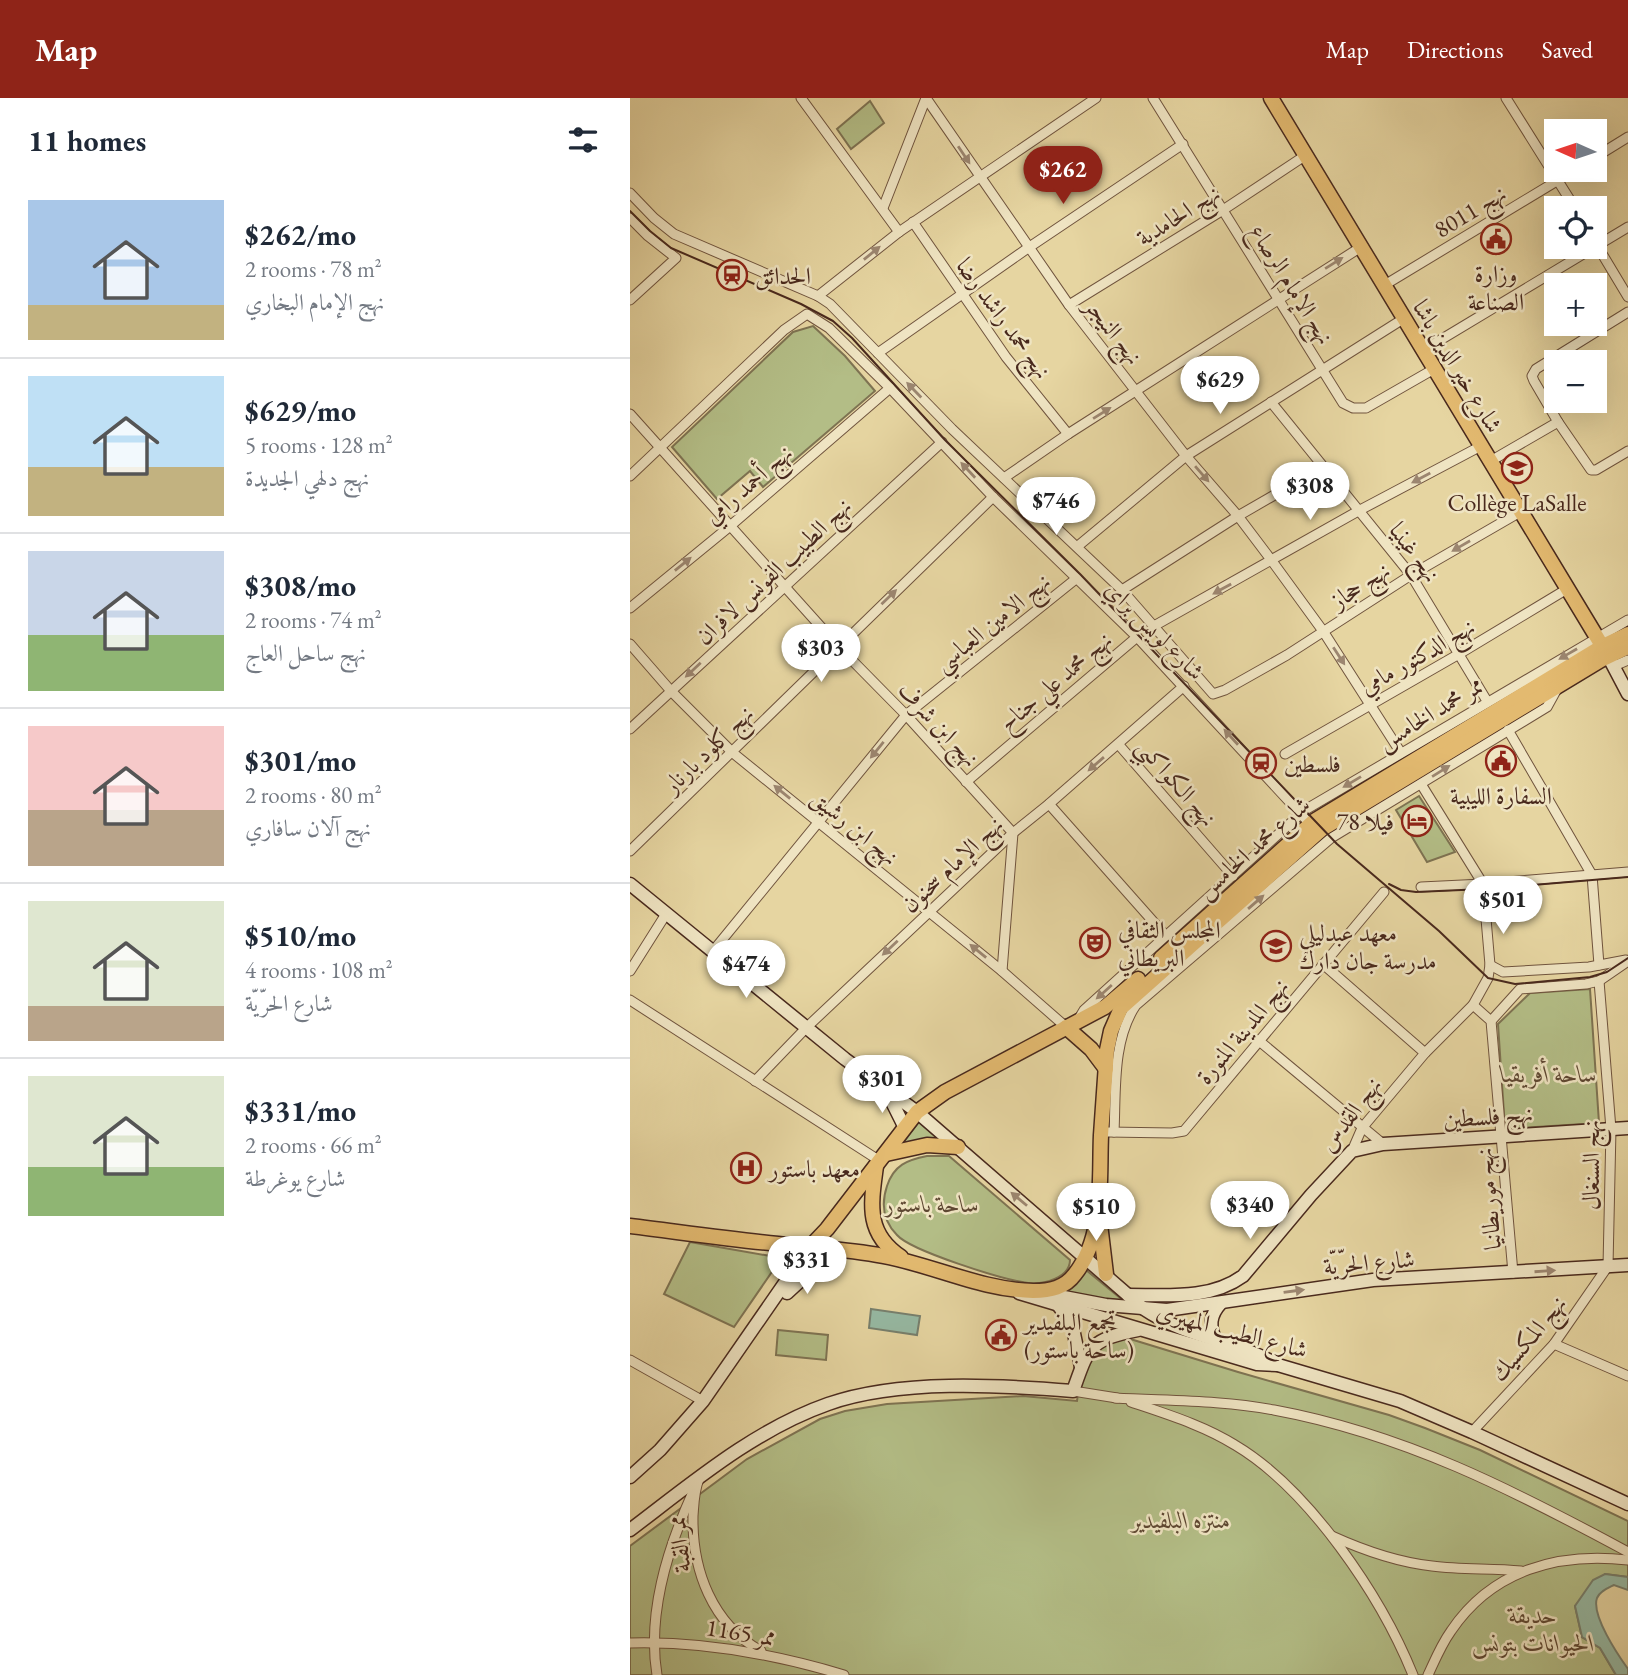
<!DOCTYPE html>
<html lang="en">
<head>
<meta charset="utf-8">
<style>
  :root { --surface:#fff; --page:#f6f6f7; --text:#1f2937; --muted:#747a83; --line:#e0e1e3; --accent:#8f2418 }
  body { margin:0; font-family:"EB Garamond",Amiri,serif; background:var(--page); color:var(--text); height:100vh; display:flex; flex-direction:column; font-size:26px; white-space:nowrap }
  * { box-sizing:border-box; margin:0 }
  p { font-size:23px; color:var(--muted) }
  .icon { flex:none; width:38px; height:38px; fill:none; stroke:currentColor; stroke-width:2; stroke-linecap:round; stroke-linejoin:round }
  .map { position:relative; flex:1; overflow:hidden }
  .details { display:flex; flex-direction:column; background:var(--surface); width:630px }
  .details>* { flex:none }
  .needle { width:46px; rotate:273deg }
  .buttons { position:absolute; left:914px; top:21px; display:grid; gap:14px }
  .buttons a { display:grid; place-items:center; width:63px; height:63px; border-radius:0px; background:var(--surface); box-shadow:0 7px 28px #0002; font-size:35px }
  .price { position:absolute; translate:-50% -60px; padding:0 16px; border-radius:24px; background:#fff; color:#222; font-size:23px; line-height:46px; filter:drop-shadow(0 2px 4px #0008) }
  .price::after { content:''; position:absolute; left:50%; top:42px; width:21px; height:16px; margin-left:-10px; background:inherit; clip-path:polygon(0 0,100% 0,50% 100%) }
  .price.active { background:var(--accent); color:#fff }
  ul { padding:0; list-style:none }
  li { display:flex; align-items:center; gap:21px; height:175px; padding:0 28px }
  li+li { border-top:2px solid var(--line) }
  li span { display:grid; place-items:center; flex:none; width:196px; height:140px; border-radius:0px; color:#555 }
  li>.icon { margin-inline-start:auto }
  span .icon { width:84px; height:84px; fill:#fffc; stroke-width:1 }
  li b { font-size:30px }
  h2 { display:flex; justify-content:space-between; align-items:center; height:84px; padding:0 28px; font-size:30px }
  header { display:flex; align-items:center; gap:42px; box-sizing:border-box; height:98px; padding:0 35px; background:var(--accent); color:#fff }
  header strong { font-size:33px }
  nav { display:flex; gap:38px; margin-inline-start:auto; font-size:24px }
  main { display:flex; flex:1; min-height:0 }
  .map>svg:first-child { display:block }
  .green { fill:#b3bd86; stroke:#7e7352; stroke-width:2 }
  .water { fill:#96b9a3; stroke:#777f6d; stroke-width:2 }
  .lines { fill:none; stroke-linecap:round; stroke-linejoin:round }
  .street-casing { stroke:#70543e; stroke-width:11 }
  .secondary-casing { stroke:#49291d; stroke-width:15 }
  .primary-casing { stroke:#49291d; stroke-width:17 }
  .street { stroke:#efe4c2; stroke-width:9 }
  .secondary { stroke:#efe4c2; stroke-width:12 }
  .primary { stroke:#e3ba70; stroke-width:14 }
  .tram { stroke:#49291d; stroke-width:2 }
  .oneway { fill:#9c8670 }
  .labels { text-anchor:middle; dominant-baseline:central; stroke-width:5; stroke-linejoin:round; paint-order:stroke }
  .street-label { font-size:24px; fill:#49291d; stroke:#efe4c2 }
  .poi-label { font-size:24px; fill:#49291d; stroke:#efe4c2; text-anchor:start }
  .park-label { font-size:24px; font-style:italic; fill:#5e4732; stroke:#efe4c2 }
</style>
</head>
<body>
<header>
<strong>Map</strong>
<nav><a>Map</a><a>Directions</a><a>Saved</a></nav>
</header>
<main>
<section class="details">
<h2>11 homes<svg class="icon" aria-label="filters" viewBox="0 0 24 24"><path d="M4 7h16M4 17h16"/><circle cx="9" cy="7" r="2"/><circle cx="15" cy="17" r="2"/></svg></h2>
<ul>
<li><span style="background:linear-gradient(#a9c7e8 75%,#c2b280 0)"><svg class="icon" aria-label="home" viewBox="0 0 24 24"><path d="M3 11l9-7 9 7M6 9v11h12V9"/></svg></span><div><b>$262/mo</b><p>2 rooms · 78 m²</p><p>نهج الإمام البخاري</p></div></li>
<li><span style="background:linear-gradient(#bfe0f5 65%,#c2b280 0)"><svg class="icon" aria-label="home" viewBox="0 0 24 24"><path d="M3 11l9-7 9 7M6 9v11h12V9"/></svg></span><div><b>$629/mo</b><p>5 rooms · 128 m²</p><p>نهج دلهي الجديدة</p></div></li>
<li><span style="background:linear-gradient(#c9d6e8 60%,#8fb573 0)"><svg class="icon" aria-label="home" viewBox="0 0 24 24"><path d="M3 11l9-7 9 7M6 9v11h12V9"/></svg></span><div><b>$308/mo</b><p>2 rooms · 74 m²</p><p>نهج ساحل العاج</p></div></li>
<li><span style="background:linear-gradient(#f6c9c9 60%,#b9a48a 0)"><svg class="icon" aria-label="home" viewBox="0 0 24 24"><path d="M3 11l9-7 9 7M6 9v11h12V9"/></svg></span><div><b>$301/mo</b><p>2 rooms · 80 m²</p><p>نهج آلان سافاري</p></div></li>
<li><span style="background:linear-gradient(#dfe7d0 75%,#b9a48a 0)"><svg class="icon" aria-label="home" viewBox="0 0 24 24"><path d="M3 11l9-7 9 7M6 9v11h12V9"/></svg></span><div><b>$510/mo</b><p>4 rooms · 108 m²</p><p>شارع الحرّيّة</p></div></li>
<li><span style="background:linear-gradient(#dfe7d0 65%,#8fb573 0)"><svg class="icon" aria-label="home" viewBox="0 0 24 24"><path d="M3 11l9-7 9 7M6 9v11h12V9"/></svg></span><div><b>$331/mo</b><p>2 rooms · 66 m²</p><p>شارع يوغرطة</p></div></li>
</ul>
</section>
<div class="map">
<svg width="998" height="1577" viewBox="0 0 998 1577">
  <rect width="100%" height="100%" fill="#e6d5a1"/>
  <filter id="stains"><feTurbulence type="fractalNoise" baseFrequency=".00286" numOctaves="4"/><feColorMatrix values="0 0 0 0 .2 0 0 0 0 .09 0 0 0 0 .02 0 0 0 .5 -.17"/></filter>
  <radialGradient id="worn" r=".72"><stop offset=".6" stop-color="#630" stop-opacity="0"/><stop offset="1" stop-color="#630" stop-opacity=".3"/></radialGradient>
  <g class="green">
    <polygon points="240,3 254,25 221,51 207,31"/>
    <polygon points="183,228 215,258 245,293 133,389 120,373 87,401 42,349 163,234"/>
    <polygon points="789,698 825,754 797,764 766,712"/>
    <polygon points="960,891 969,1025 875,1031 868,926 900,895"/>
    <polygon points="291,1021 318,1044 270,1049"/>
    <path d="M297,1058H319L440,1162C440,1180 413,1187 398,1185C374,1182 281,1153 267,1137C253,1123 251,1106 257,1088C264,1067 277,1062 297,1058Z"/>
    <polygon points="60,1144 146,1159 148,1165 104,1229 34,1196"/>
    <polygon points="456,1172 495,1204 430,1196 440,1191"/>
    <polygon points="148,1232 198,1237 196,1262 146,1257"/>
    <polygon points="497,1240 608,1274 759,1317 795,1330 850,1352 998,1423 998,1479 975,1476 945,1508 952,1539 970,1550 986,1577 0,1577 0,1448 117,1361 190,1321 215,1313 257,1306 393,1298 447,1303 452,1267 477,1243"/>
  </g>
  <g class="water">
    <polygon points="241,1211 290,1218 287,1237 239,1230"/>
    <path d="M975,1476L998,1479V1492L984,1487C978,1490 970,1493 967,1500C961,1517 988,1557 998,1571V1577H986L970,1550L952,1539L945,1508L963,1482Z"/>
  </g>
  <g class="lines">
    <g class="street-casing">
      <g id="street">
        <polyline points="171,0 269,134"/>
        <polyline points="296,0 439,207 556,358 608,418 642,463 693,533 771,655"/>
        <polyline points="523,0 713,305 723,310 736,310 804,271"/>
        <polyline points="876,0 945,110"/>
        <polyline points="964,60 998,39"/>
        <polyline points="0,95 24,120 44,136 188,198 200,206 322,331 492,492 583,596 595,592 657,557 781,477 890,414"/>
        <polyline points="253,110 296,0"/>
        <polyline points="0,120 18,138 46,160 0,202"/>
        <polyline points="283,124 376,259 438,336"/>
        <polyline points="965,144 998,199"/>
        <polyline points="753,188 945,72"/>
        <polyline points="188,198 269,134 466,0"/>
        <polyline points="439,207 593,112 676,57"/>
        <polyline points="792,253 998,129"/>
        <polyline points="248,255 398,150 553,46"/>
        <polyline points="641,304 781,477 857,603"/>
        <polyline points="0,316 208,548 276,617 383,735 372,873"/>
        <polyline points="928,324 961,372 966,372 998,353"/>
        <polyline points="859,364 928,324 904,283 902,278 906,271 998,214"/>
        <polyline points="0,378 154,232 177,216 199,230 260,290 363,399 507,539 680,726"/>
        <polyline points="374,380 438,336 731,149"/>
        <polyline points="448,448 556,358 773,221"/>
        <polyline points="492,492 608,418 693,369"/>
        <polyline points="0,510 99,429 260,290"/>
        <polyline points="524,528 730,412 851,348"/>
        <polyline points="0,546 41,593 103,655 372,873 436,929"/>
        <polyline points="984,568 998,562"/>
        <polyline points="0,631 312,344"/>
        <polyline points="878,632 962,777 969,867"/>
        <polyline points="489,647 603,778"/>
        <polyline points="655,656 829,556 937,491"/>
        <polyline points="336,684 507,539"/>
        <polyline points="419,706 536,838"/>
        <polyline points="0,753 363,399"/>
        <polyline points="791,789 853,786 998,774"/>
        <polyline points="83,853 276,617 447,480"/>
        <polyline points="693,866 795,955"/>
        <polyline points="860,867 873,874 959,869 996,862"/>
        <polyline points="0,873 36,816"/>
        <polyline points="0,902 250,1063"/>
        <polyline points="843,907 861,923 883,1175"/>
        <polyline points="448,922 454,912 675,712 998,522"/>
        <polyline points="861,923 890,891 956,886 969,883 998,863"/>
        <polyline points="628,942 753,1046"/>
        <polyline points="125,983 177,929 383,735 419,706 554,588"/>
        <polyline points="478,1034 542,1035 554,1033 754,794"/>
        <path d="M484,1034C486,993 482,942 506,907L701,740L917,609L928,589"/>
        <polyline points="722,1053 732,1030 795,955 843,907 858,880 860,867 853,786 791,686"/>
        <polyline points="924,1246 998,1278"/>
        <polyline points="0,1262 73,1303"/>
        <polyline points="443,1293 487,1300"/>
        <path d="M485,1300C538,1303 592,1302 644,1312C774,1336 883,1392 998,1454"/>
        <path d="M501,1304C536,1316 573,1327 605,1347C679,1391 751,1498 783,1577"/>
        <polyline points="842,1334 924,1246 978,1168 981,1031 969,883"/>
        <path d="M69,1381C64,1393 64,1405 63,1418C62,1472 82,1526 131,1553"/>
        <path d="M702,1438C735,1453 766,1464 802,1468C832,1472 861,1470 891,1473"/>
        <path d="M0,1545C74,1543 144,1556 214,1577"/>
        <path d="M27,1577C17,1516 37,1452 62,1396"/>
        <path d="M798,1577C805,1562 811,1547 821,1533C862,1472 928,1454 998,1462"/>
      </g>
    </g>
    <g class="secondary-casing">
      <g id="secondary">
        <polyline points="978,558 998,596"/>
        <path d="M0,786L215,961L287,1014L514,1211C559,1241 605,1242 648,1267"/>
        <polyline points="258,996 275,1030"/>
        <polyline points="157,1195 195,1160 214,1152"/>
        <polyline points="389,1195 627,1266 648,1267 770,1303 842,1334 998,1406"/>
        <polyline points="413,1195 476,1207 537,1212 743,1182 998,1167"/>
        <path d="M498,1197C537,1197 580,1202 613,1178L681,1097L722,1053L753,1046L998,1030"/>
        <polyline points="428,1207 442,1226 451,1269"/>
        <path d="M587,1244C578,1229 580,1217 591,1205"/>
        <polyline points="0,1379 30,1352 73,1303 179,1150"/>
        <path d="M0,1432C62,1385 124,1332 198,1306C269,1281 369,1287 443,1293C459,1248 459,1242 508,1232"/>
      </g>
    </g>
    <g class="primary-casing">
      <g id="primary">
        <polyline points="641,0 977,556"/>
        <polyline points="531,860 684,723 973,548 998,536"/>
        <polyline points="436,929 461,951 476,971"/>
        <polyline points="256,1056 297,1047 328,1049"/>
        <path d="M246,1068C241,1106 235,1135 271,1159"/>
        <polyline points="470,1126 476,1176"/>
        <path d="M0,1128C49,1134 98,1141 148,1146C183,1150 218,1151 253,1158C303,1167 352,1192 403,1193C420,1193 435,1190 445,1176C475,1138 469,1082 471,1037C473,1009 475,980 477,952L481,933L491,910L692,731L971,562L998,549"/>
        <polyline points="179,1150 197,1131 287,1014 315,994 475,909 508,881"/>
      </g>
    </g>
    <use href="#street" class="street"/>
    <use href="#secondary" class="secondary"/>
    <use href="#primary" class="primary"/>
    <g class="tram">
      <polyline points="0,113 20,133 41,150 171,206 203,223 222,240 315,342 451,477 707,746 809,833 858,880 885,886 960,879 977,874 998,860"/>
      <polyline points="759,786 771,792 786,794 854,791 998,779"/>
    </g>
  </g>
  <defs><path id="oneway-solid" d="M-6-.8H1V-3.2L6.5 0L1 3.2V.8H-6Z" transform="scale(1.75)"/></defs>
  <g class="oneway">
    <use href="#oneway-solid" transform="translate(334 57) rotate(56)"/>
    <use href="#oneway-solid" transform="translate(242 155) rotate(-39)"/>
    <use href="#oneway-solid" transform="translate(704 165) rotate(-32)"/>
    <use href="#oneway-solid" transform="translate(284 292) rotate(-134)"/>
    <use href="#oneway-solid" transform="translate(472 315) rotate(-32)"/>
    <use href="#oneway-solid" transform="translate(338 372) rotate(-133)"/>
    <use href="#oneway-solid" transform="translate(572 376) rotate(49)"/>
    <use href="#oneway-solid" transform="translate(791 380) rotate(152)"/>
    <use href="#oneway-solid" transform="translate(831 448) rotate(150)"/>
    <use href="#oneway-solid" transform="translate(53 466) rotate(-39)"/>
    <use href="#oneway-solid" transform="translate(592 491) rotate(151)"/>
    <use href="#oneway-solid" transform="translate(259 499) rotate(-44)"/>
    <use href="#oneway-solid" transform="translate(938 556) rotate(150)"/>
    <use href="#oneway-solid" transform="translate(709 558) rotate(57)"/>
    <use href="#oneway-solid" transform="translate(63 572) rotate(137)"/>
    <use href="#oneway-solid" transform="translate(601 639) rotate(-132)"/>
    <use href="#oneway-solid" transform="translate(247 652) rotate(129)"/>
    <use href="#oneway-solid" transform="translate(466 666) rotate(139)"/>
    <use href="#oneway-solid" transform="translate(811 673) rotate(-32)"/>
    <use href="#oneway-solid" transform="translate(722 684) rotate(149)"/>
    <use href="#oneway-solid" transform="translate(152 694) rotate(-141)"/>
    <use href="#oneway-solid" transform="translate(626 804) rotate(-41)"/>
    <use href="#oneway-solid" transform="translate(260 850) rotate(137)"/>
    <use href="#oneway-solid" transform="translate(348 853) rotate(-141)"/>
    <use href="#oneway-solid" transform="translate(474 894) rotate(138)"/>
    <use href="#oneway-solid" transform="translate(389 1101) rotate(-140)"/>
    <use href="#oneway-solid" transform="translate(915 1173) rotate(-4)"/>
    <use href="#oneway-solid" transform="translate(664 1193) rotate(-8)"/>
  </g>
  <defs>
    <g id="civic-ring" transform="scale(1.575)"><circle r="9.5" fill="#efe4c2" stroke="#8f2418" stroke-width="1.5"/><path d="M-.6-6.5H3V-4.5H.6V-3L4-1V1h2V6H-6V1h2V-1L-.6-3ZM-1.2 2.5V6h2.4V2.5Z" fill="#8f2418"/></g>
    <g id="station-ring" transform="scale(1.575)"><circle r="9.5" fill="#efe4c2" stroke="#8f2418" stroke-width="1.5"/><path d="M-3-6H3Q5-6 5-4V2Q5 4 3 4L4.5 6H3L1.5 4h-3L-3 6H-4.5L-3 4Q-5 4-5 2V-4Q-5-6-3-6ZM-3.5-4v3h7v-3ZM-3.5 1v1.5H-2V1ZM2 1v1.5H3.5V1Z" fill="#8f2418"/></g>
    <g id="university-ring" transform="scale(1.575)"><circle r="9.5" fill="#efe4c2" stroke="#8f2418" stroke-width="1.5"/><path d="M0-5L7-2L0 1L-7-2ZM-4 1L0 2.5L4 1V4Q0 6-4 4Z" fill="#8f2418"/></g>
    <g id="hotel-ring" transform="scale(1.575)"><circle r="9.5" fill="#efe4c2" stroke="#8f2418" stroke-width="1.5"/><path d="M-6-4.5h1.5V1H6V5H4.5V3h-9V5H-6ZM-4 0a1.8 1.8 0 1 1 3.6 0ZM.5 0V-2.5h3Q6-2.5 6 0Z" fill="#8f2418"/></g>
    <g id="theatre-ring" transform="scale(1.575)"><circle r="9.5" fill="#efe4c2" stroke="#8f2418" stroke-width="1.5"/><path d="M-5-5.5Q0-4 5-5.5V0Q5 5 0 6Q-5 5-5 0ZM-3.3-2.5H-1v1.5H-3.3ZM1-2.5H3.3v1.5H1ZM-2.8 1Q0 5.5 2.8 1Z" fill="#8f2418"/></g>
    <g id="hospital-ring" transform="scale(1.575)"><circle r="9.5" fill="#efe4c2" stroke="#8f2418" stroke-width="1.5"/><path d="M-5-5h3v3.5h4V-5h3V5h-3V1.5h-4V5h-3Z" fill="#8f2418"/></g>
  </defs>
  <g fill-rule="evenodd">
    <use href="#civic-ring" x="866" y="141"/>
    <use href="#station-ring" x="102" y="177"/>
    <use href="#university-ring" x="887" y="370"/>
    <use href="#civic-ring" x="871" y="663"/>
    <use href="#station-ring" x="631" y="665"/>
    <use href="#hotel-ring" x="787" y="723"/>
    <use href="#theatre-ring" x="465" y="845"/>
    <use href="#university-ring" x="646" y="848"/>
    <use href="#hospital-ring" x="116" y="1070"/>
    <use href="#civic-ring" x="371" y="1237"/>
  </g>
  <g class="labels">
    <g class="street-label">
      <text transform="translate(840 113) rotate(-31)">نهج 8011</text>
      <text transform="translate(548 117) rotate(-32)">نهج الحامدية</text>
      <text transform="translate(662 186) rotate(58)">نهج الإمام الرصاع</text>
      <text transform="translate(374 220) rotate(54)">نهج محمد راشد رضا</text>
      <text transform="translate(484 233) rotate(52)">نهج النيجر</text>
      <text transform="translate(828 268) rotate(59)">شارع خير الدين باشا</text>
      <text transform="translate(118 386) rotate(-41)">نهج أحمد رامي</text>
      <text transform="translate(785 454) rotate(54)">نهج غينيا</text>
      <text transform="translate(143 473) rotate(-43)">نهج الطبيب الفونس لافران</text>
      <text transform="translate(730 487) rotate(-33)">نهج حجاز</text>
      <text transform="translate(362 524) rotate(-39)">نهج الامين العباسي</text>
      <text transform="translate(525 532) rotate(45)">شارع لويس براي</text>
      <text transform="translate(787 558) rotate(-30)">نهج الدكتور مامي</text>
      <text transform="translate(425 583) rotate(-40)">نهج محمد علي جناح</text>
      <text transform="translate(800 615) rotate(-31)">ممر محمد الخامس</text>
      <text transform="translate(309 626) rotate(47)">نهج ابن شرف</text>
      <text transform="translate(78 651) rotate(-44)">نهج كلود بارنار</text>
      <text transform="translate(547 684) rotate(49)">نهج الكواكبي</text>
      <text transform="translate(225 729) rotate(39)">نهج ابن رشيق</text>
      <text transform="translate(623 749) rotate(-41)">شارع محمد الخامس</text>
      <text transform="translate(322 766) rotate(-43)">نهج الإمام سحنون</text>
      <text transform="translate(612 933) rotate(-50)">نهج المدينة المنورة</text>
      <text transform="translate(720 1016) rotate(-53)">نهج القدس</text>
      <text transform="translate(858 1018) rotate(-4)">نهج فلسطين</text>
      <text transform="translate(960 1067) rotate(-90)">نهج السنغال</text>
      <text transform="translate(858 1101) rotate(-95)">نهج موريطانيا</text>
      <text transform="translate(739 1164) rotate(-5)">شارع الحرّيّة</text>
      <text transform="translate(602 1232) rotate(15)">شارع الطيب المهيري</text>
      <text transform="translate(898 1240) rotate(-50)">نهج المكسيك</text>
      <text transform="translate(49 1446) rotate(-96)">ممر القبة</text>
      <text transform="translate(111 1534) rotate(9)">ممر 1165</text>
    </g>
    <g class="poi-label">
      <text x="866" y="175" text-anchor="middle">وزارة<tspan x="866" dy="28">الصناعة</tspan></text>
      <text x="125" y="177">الحدائق</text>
      <text x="887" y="404" text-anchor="middle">Collège LaSalle</text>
      <text x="654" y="665">فلسطين</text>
      <text x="871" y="697" text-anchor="middle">السفارة الليبية</text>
      <text x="764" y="723" text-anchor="end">فيلا 78</text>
      <text x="488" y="831">المجلس الثقافي<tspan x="488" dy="28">البريطاني</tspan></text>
      <text x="669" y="834">معهد عبدليلي<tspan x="669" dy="28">مدرسة جان دارك</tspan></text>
      <text x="139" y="1070">معهد باستور</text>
      <text x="394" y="1223">تجمع البلفيدير<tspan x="394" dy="28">(ساحة باستور)</tspan></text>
    </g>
    <g class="park-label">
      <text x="919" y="975">ساحة أفريقيا</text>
      <text x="302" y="1105">ساحة باستور</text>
      <text x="551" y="1421">منتزه البلفيدير</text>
      <text x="903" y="1516">حديقة<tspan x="903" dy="28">الحيوانات بتونس</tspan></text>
    </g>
  </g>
  <rect width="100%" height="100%" filter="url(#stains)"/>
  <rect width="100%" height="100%" fill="url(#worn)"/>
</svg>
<div class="buttons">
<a><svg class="needle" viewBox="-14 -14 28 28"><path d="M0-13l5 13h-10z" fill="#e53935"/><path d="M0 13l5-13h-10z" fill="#747a83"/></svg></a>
<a><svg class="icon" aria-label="locate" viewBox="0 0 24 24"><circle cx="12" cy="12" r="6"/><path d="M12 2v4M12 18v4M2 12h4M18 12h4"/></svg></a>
<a>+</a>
<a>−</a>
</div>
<b class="price active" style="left:433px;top:108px">$262</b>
<b class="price" style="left:590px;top:318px">$629</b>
<b class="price" style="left:680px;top:424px">$308</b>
<b class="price" style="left:426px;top:439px">$746</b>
<b class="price" style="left:191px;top:586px">$303</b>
<b class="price" style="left:873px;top:838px">$501</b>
<b class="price" style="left:116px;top:902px">$474</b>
<b class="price" style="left:252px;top:1017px">$301</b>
<b class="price" style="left:620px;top:1143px">$340</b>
<b class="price" style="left:466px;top:1145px">$510</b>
<b class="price" style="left:177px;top:1198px">$331</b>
</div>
</main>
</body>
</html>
